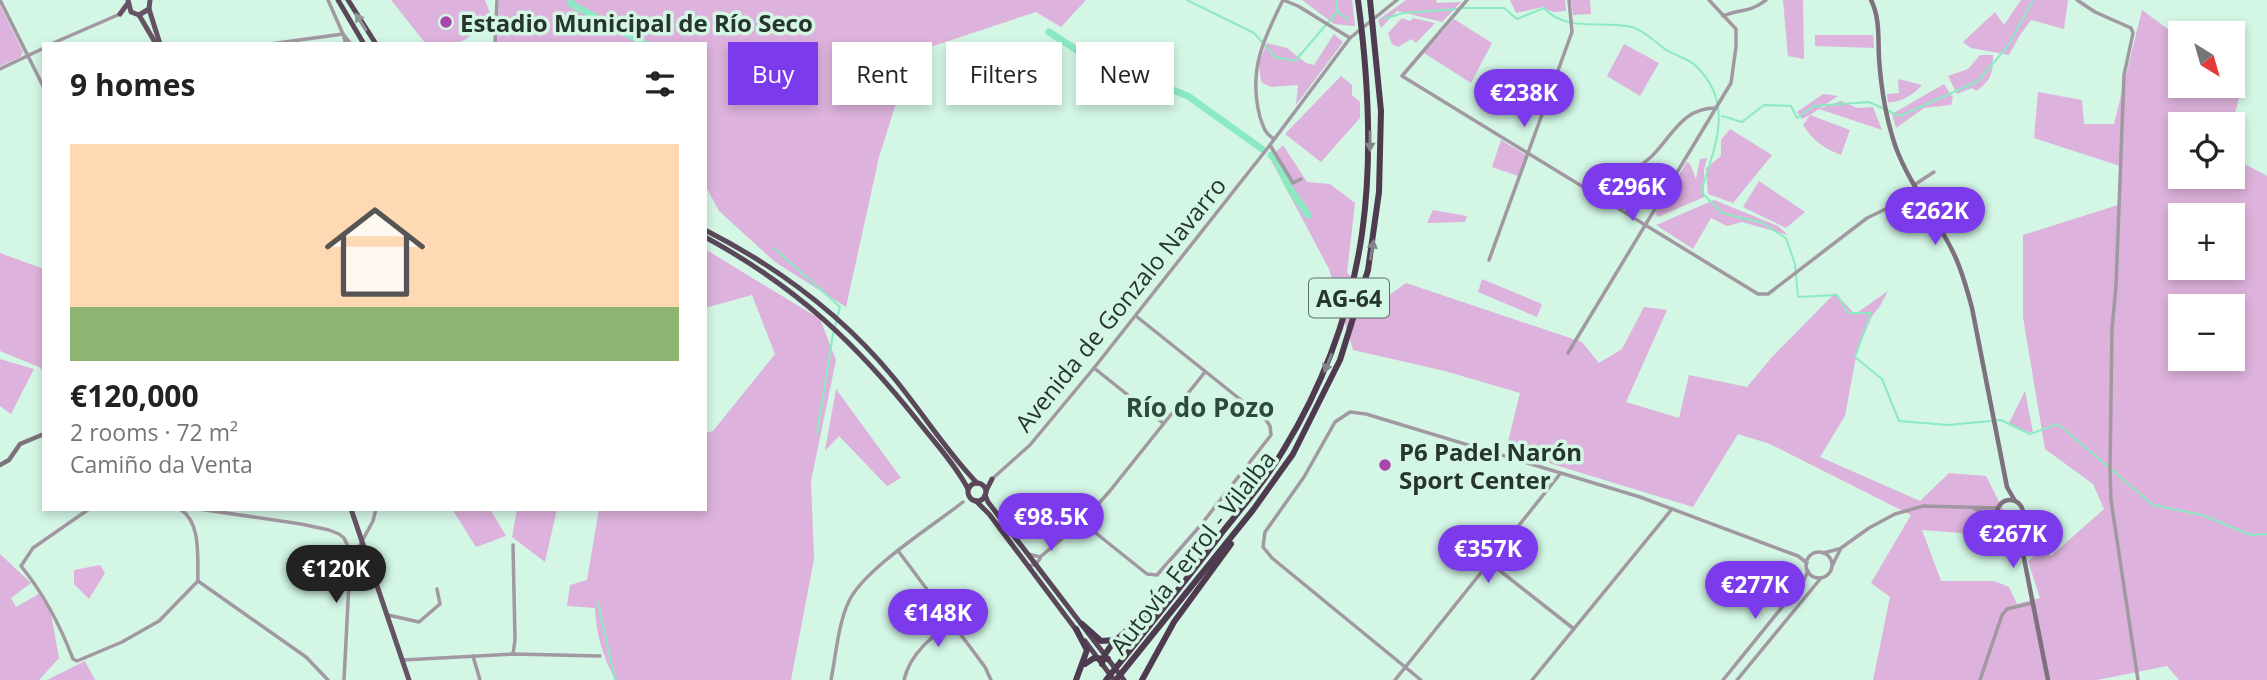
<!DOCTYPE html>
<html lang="en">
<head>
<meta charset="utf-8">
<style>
  :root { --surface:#fff; --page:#f6f6f6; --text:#222; --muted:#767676; --line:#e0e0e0; --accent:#7c3aed }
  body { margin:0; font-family:"Open Sans",sans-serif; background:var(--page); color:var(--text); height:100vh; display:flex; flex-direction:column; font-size:26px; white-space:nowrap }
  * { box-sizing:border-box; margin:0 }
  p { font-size:23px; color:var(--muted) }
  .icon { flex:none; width:38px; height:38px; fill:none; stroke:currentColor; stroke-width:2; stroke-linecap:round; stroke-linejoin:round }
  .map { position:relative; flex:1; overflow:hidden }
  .sheet { position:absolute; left:42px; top:42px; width:665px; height:469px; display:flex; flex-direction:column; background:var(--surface); border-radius:0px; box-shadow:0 4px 10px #0003 }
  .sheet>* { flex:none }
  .banner { position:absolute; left:728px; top:42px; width:665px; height:63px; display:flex; gap:14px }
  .needle { width:46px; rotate:143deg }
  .tools { position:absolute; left:2168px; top:21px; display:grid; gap:14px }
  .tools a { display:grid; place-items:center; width:77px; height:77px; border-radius:0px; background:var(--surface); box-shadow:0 4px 10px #0003; font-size:35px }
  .price { position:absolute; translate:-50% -60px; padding:0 16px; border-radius:24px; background:var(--accent); color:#fff; font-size:23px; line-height:46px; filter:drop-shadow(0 2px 4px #0008) }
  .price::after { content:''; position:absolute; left:50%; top:42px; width:21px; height:16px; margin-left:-10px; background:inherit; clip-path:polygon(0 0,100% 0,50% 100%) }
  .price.active { background:#222; color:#fff }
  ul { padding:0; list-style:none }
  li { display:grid; align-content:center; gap:14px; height:371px; padding:0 28px }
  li+li { border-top:2px solid var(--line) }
  li span { display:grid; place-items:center; height:217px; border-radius:0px; color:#555 }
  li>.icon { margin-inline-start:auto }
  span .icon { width:126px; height:126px; fill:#fffc; stroke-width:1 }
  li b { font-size:30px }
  h2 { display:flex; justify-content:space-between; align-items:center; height:84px; padding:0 28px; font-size:30px }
  .pill { padding:0 24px; border-radius:0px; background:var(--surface); box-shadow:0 4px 10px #0003; font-size:24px; line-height:63px }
  .pill.active { background:var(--accent); color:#fff }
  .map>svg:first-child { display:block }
  .green { fill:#ddb2dc; fill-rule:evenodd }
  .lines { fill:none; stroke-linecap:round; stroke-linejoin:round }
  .stream { stroke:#8beac3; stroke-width:2 }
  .river { stroke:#8beac3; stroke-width:7 }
  .minor { stroke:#a298a2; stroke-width:3.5 }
  .secondary { stroke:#7f707e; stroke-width:4.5 }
  .primary { stroke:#655365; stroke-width:5 }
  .trunk { stroke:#5a475a; stroke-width:5 }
  .motorway { stroke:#4f3b4f; stroke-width:6 }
  .oneway { fill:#909699 }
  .oneway2 { fill:#84868b }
  .poi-dot { fill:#a946ac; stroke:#d3f6e5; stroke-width:2.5 }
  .labels { text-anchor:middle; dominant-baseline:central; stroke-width:7; stroke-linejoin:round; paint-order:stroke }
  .shield { fill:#d3f6e5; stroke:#5b6f65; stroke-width:2 }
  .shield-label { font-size:23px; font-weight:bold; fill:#27352e }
  .poi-label { font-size:24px; font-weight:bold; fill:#27352e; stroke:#d3f6e5; text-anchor:start }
  .street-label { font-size:24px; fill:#27352e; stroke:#d3f6e5 }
  .neighbourhood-label { font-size:26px; font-weight:bold; fill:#2c4a3d; stroke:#d3f6e5 }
</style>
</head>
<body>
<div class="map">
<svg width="2267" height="680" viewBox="0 0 2267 680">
  <rect width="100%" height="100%" fill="#d3f6e5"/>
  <g class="green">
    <path d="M391,0H485L490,13C467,44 464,44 426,44Z"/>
    <polygon points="499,0 1086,0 1061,27 1036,12 912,53 879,157 846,307 775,262 719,211 705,185 705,44 497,44"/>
    <polygon points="1302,0 1352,0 1355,26 1334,24"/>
    <polygon points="1406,0 1436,0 1437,3 1461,2 1442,22 1397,11 1381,28 1378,20"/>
    <polygon points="1510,0 1565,0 1566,11 1552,12 1543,7 1516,13"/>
    <polygon points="1571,0 1590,0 1591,14 1573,15"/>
    <polygon points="1783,0 1803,0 1804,59 1788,56"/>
    <polygon points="2021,0 2068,0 2064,29 2031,20 2020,35 2009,55 1971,48 1963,42 1995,12 2004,25"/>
    <polygon points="0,5 23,52 20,57 0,66"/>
    <path d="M2142,10L2180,38V86H2233V80L2243,84L2232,124H2180V177H2233V137L2241,162L2267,176V680H2179L2167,666L2097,680H1873L1890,597L1871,583L1911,515L1770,444L1738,434L1693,507L1506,450L1520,393L1445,371L1353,350L1329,269L1270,158L1283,145L1307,182L1330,184L1355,203L1347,273L1381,301L1406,283L1582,342L1599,363L1622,349L1644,307L1667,310L1626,402L1679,418L1689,375L1747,387L1772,357L1835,293L1855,314L1888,291L1880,306L1872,316L1857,351L1845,416L1820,457L1920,501L1949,473L1986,476L2007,517L2012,537L1922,530L1941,581H1994L2009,587L2017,604L2040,598L2028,561L2043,549L2051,556L2104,509L2093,484L2045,449L2023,317V235L2121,204L2120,166L2034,138L2038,92L2082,100L2084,124H2114ZM2180,215H2233V268H2180ZM2180,306H2233V359H2180Z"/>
    <polygon points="1402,18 1410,21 1413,18 1435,23 1416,43 1411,39 1398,47 1392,44 1388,33"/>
    <polygon points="1454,19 1492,43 1471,83 1424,53"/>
    <polygon points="1334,34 1343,42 1296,105 1298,85 1271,87 1261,82 1259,63 1267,43 1287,48 1306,63 1314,65"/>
    <polygon points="1815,35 1873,35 1874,48 1815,46"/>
    <polygon points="1624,44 1659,63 1640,96 1607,76"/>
    <path d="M1980,55H1993C1993,73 1991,81 1976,91L1972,88L1957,94L1948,76L1968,69Z"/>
    <polygon points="1341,76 1352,85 1352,95 1360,102 1360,118 1321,162 1285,134"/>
    <path d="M1898,79L1922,85C1915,94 1898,104 1888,102L1887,94L1899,93Z"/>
    <polygon points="1944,84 1953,98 1951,105 1924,108 1896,128 1892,114"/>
    <path d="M1823,94L1838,96L1810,115L1850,130L1841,155C1825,149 1812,140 1803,125L1810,115L1802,119L1797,112Z"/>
    <polygon points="1841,101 1857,108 1873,107 1882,130 1819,109"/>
    <polygon points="1730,129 1772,155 1733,203 1708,194 1706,168 1721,156 1721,140"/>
    <polygon points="1501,140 1526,155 1518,176 1492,167"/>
    <polygon points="1707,158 1704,170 1704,197 1658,217 1655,213 1687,162 1690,164 1696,179 1700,159"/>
    <polygon points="1759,181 1805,212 1786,228 1743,207"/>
    <polygon points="1714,200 1778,226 1788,235 1742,222 1727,226 1711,218 1693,249 1656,225"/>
    <polygon points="1433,210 1467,216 1465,222 1427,223"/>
    <path d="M705,249L820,319L836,360L811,481L814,559L791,680H615C603,656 596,635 595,608L567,606L570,585L587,580L599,509H705V433L713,431L775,354L752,295L705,308Z"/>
    <polygon points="0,253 44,269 44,372 39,367 0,351"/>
    <polygon points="1482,279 1542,304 1537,317 1478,292"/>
    <polygon points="0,359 34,369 11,414 0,406"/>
    <polygon points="836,389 901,478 887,486 839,436 825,451"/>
    <polygon points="2025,391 2033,433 2008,425"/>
    <polygon points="452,509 490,509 506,536 476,547"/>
    <polygon points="517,509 557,509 545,562 512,537"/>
    <polygon points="0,554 31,583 11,598 16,607 39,594 51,614 59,658 39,680 0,680"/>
    <polygon points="100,565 105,573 89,599 74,584 74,570"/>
    <polygon points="85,661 95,680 47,680"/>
  </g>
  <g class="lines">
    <g class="stream">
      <polyline points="1187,0 1254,33 1275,57 1295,61 1337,12 1348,19"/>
      <path d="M1462,8H1504L1517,19L1544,8C1566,33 1604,20 1632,27C1644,30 1657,44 1668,51C1677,56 1689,59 1696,66C1736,105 1714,147 1701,192L1722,213L1762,223L1786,238L1795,264L1798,297L1837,295L1848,313H1871L1855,357L1882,379L1899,421L1948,425L2001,420L2030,434L2058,424L2153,505L2202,515L2251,535L2267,534"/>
      <polyline points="1337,12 1337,0"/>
      <polyline points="1384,19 1403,13 1457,9"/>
      <polyline points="1722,116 1742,122 1764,105 1791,106 1797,118 1814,106 1869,102 1900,116 1978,81 2007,47 2033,0"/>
      <polyline points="774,248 840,307 833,334 817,433"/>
      <polyline points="598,603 615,680"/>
    </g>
    <g class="river">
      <polyline points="571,0 571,4 646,44"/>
      <polyline points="1049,32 1086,56 1188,96 1262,149"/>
      <polyline points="1271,155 1276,160 1289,187 1308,215"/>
    </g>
    <g class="minor">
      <polyline points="0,0 44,88"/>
      <polyline points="328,0 343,34 351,44"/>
      <polyline points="1283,0 1298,6 1350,38"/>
      <polyline points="1467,0 1402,76 1758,294 1768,294 1772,291 1867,218 1919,193"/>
      <polyline points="2077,0 2095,12 2131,28 2133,33 2124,75 2116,286 2112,329 2110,469 2111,500 2138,680"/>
      <path d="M1723,16C1740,8 1748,14 1766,0"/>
      <polyline points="51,44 120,14"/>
      <polyline points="270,44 343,34 346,44"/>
      <polyline points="495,44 497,0"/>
      <polyline points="0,69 44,48"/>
      <path d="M1274,139C1265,134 1263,126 1260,117C1248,71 1263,40 1283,0"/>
      <polyline points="1270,145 1293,183 1301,179"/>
      <polyline points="1914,185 1934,172"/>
      <path d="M1589,189C1599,177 1611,176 1626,177C1635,170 1644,163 1652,156C1673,135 1682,108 1716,108"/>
      <polyline points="1489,260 1572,32 1569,0"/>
      <polyline points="1568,353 1731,83 1736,47 1736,29 1709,0"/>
      <polyline points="1094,368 1163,423"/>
      <polyline points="992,479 1030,445 1094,368 1270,145 1350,38 1397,0"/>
      <path d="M89,509L33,548L21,566C44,594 60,625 73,659L77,661L122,642L159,621L198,581"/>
      <path d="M180,509C202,523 197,558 198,581L306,657L328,680"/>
      <polyline points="199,509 301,524 329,530 339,534 344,538 352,555"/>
      <polyline points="1975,509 1998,520"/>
      <polyline points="1082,522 1147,574 1157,575 1200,526 1271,435 1270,426 1266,420 1136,316"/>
      <polyline points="513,545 515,640 513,654"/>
      <polyline points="899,552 985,667 991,680"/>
      <circle cx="1819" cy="565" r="13"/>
      <polyline points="1823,553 1839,549"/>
      <polyline points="1028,554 1040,557 1040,559 1036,564 1029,566"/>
      <polyline points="1040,557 1082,522 1109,492 1205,372"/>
      <polyline points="1490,563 1574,629"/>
      <polyline points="1832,566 1841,548 1869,528 1895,514 1923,506 1998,508"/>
      <polyline points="388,615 419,622 440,604 437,589"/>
      <polyline points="473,656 480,680"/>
      <polyline points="403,660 513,654 600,656"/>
      <polyline points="344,680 350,563 373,521 376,509"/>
      <path d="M831,680C836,655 838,624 849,601C864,569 934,525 963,502"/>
      <path d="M904,680C911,649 939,632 963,614"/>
      <polyline points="1395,680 1560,474"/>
      <polyline points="1421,680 1272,558 1263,547 1265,532 1304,477 1335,422 1350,412 1366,414 1640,497 1798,556 1807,563"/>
      <polyline points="1532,680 1672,509"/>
      <polyline points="1723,680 1804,580 1808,571"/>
      <polyline points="1737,680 1821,578"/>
      <polyline points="1980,680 2002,615 2007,609 2032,603"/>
    </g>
    <g class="secondary">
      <path d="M1871,0C1880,18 1878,38 1879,58C1881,88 1886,119 1896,148C1910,185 1936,217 1953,252C1962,270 1967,289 1972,308L2007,487L2015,501"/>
      <polyline points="0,465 9,460 20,444 44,434"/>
      <circle cx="2010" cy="513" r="13"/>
      <polyline points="2019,523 2019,533 2048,680"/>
    </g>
    <g class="primary">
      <polyline points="128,0 131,12 139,15 149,9 150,0"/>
      <polyline points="149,9 160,44"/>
      <polyline points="120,14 128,3"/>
      <polyline points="139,15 156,44"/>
      <polyline points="351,509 409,680"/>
    </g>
    <g class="trunk">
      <polyline points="338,0 364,44"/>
      <polyline points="348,0 376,44"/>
      <path d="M705,230C776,266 843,316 894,378C922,412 946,451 977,483"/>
      <path d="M705,237C797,287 857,344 921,425C937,445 956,466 968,489"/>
      <circle cx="977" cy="492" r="9"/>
      <polyline points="986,491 992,479"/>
      <polyline points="985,495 988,502 1124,680"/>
      <polyline points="976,501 989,514 1077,631"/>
      <polyline points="1085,641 1114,680"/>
    </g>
    <g class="motorway">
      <polyline points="1082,624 1101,641 1116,640"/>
      <polyline points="1076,629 1087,650 1076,680"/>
      <polyline points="1085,664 1094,658 1108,659"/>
      <path d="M1102,664C1105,639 1151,615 1168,596"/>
      <path d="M1106,680C1146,630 1186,581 1224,530C1245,504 1267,478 1284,449C1372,304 1380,164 1358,0"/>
      <polyline points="1116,680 1253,510 1293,454 1340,360 1368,270 1379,192 1381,111 1370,0"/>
      <polyline points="1142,680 1174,622 1231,544"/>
    </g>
  </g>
  <defs><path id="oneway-solid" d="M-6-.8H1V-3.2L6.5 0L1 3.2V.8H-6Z" transform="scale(1.75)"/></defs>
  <use class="oneway" href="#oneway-solid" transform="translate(361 22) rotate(-122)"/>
  <g class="oneway2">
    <use href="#oneway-solid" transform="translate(1370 141) rotate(90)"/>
    <use href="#oneway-solid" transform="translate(1372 250) rotate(-80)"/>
    <use href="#oneway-solid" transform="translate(1328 363) rotate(112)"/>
  </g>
  <g class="poi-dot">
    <circle cx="446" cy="22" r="7"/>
    <circle cx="1385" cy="465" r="7"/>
  </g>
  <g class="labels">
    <rect class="shield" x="1309" y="278.5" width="80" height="39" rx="5"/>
    <g class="shield-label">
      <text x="1349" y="298">AG-64</text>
    </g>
    <g class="poi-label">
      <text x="460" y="22">Estadio Municipal de Río Seco</text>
      <text x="1399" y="451">P6 Padel Narón<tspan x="1399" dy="28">Sport Center</tspan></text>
    </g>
    <g class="street-label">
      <text transform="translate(1120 304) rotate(-51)">Avenida de Gonzalo Navarro</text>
      <text transform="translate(1192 552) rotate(-52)">Autovía Ferrol - Vilalba</text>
    </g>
    <g class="neighbourhood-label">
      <text x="1200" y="407">Río do Pozo</text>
    </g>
  </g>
</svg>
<div class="tools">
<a><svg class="needle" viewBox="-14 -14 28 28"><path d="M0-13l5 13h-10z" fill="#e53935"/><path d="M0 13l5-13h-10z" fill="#767676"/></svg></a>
<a><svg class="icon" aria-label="locate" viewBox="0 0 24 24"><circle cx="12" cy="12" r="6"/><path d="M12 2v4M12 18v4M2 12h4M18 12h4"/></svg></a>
<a>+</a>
<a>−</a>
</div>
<b class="price" style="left:1524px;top:129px">€238K</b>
<b class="price" style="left:1632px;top:223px">€296K</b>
<b class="price" style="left:1935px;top:247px">€262K</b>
<b class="price" style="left:1051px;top:553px">€98.5K</b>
<b class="price" style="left:2013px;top:570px">€267K</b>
<b class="price" style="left:1488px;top:585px">€357K</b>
<b class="price active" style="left:336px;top:605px">€120K</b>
<b class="price" style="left:1755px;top:621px">€277K</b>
<b class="price" style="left:938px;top:649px">€148K</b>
<div class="banner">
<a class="pill active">Buy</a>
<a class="pill">Rent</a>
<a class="pill">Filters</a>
<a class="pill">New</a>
</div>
<section class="sheet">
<h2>9 homes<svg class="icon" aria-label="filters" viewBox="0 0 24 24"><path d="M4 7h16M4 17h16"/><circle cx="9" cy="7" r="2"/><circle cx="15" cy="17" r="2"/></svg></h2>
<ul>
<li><span style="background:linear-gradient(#ffd9b3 75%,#8fb573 0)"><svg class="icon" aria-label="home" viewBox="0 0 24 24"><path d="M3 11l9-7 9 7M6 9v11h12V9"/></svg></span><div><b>€120,000</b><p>2 rooms · 72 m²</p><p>Camiño da Venta</p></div></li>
</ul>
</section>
</div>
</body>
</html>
